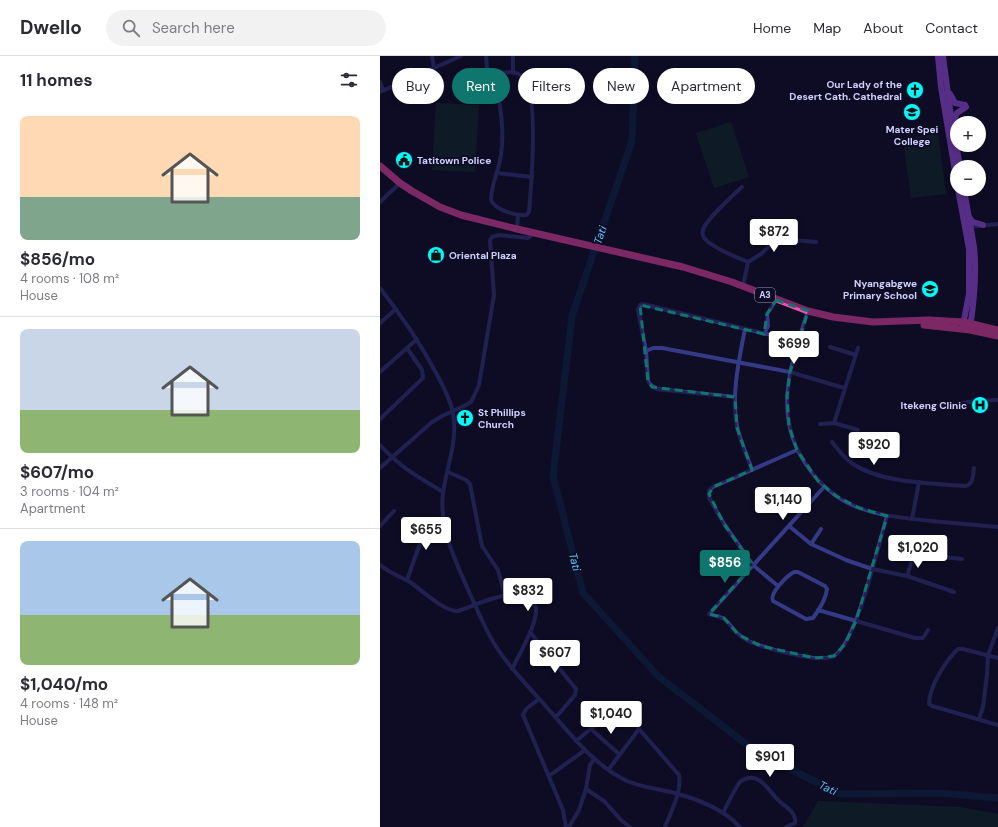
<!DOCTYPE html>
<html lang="en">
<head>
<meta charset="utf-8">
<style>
  :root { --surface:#fff; --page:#f2f2f3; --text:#2b2b33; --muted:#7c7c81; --line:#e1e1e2; --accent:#0f766e }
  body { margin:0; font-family:"DM Sans",sans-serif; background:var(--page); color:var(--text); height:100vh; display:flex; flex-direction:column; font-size:15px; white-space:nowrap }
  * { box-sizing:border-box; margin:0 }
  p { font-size:13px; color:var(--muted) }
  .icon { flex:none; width:22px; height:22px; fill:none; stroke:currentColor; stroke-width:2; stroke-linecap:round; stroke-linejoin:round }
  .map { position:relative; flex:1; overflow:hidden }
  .panel { display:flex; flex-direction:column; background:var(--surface); width:380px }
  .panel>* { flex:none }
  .hud { position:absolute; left:12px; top:12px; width:380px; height:36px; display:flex; gap:8px }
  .controls { position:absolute; left:570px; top:60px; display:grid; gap:8px }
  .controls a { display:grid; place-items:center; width:36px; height:36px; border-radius:50%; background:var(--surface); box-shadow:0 2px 6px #0003; font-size:20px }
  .price { position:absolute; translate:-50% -34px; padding:0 9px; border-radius:4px; background:#fff; color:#222; font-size:13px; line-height:26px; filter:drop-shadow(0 1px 2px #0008) }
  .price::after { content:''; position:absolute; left:50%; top:24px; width:12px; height:9px; margin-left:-6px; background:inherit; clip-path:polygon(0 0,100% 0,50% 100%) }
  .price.on { background:var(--accent); color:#fff }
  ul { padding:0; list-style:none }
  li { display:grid; align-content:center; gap:8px; height:212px; padding:0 20px }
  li+li { border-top:1px solid var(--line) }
  li span { display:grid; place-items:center; height:124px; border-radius:8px; color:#555 }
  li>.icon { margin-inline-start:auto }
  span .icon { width:72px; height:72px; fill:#fffc; stroke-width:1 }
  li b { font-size:17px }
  h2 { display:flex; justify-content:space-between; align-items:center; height:48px; padding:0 20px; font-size:17px }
  .tag { padding:0 14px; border-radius:18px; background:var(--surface); box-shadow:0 2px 6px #0003; font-size:14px; line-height:36px }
  .tag.on { background:var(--accent); color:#fff }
  header { display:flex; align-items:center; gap:24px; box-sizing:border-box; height:56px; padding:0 20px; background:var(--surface); border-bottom:1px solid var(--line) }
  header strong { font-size:19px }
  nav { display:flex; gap:22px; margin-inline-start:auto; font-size:14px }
  .search { width:280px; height:36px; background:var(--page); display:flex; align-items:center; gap:10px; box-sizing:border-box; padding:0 14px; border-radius:22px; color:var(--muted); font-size:15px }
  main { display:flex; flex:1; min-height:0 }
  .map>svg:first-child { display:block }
  .green { fill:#0f2e2a }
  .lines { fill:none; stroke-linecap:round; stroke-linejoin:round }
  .river { stroke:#092647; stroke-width:7 }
  .street { stroke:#353a86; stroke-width:4 }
  .primary { stroke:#af57ff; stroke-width:6 }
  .highway { stroke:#ff4bb3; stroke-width:7 }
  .marked { fill:none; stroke:#0f766e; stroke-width:3; stroke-dasharray:8 5; stroke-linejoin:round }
  .labels { text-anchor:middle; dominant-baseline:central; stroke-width:4; stroke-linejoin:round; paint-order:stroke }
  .shield { fill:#0e0d24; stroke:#9696bd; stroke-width:1 }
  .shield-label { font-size:9px; font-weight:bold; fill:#d0d0ff }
  .poi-label { font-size:10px; font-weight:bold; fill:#d0d0ff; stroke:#0e0d24; text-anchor:end }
  .water-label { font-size:11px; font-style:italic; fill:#5ec4ff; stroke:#0e0d24 }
</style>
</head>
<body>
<header>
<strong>Dwello</strong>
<div class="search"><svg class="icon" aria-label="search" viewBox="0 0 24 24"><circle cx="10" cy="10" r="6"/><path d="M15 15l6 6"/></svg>Search here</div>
<nav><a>Home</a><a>Map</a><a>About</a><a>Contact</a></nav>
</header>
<main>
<section class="panel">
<h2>11 homes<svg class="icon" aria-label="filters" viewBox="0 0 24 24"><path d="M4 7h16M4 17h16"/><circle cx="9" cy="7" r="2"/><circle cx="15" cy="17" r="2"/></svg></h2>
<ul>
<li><span style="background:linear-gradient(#ffd9b3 65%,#7fa58c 0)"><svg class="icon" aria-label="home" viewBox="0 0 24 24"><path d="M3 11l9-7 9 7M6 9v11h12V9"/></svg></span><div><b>$856/mo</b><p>4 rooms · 108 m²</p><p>House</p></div></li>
<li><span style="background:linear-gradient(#c9d6e8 65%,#8fb573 0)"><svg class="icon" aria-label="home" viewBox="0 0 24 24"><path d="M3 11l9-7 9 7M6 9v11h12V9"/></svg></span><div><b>$607/mo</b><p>3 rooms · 104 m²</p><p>Apartment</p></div></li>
<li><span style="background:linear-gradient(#a9c7e8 60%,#8fb573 0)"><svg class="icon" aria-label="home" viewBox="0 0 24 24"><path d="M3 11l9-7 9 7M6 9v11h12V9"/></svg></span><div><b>$1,040/mo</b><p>4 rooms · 148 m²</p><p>House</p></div></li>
</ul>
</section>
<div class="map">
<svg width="618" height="771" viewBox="0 0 618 771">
  <rect width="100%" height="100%" fill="#0e0d24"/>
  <g class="green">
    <polygon points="56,47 99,49 95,116 52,114"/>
    <polygon points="351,66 369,121 334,132 316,77"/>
    <polygon points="558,78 566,138 531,142 523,83"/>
    <polygon points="438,745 580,751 618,758 618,771 423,771"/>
  </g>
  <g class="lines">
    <polyline class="river" points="255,0 252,85 192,260 173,420 203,537 278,620 379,698 461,738 561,737 618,742"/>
    <g class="street">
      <polyline points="52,0 54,12"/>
      <path d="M106,0L107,11L109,15C119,20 132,12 142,20C160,34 151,132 149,156L146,159C136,160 115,154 111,144C111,129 119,114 121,99C125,72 119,44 115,17"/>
      <polyline points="133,16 133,0"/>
      <polyline points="0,26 3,34"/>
      <polyline points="0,36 81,0"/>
      <polyline points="117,117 152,121"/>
      <path d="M362,131C354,138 325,165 323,174C322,177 323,181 325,183C332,191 358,202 368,206"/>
      <polyline points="0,146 20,127"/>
      <polyline points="589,171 618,168"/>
      <polyline points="137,173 138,159"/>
      <polyline points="363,231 368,206 381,198 393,186 399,183 436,186"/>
      <path d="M0,232C21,259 39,285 55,315C62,328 70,342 73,357C78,385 67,409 63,437C59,473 76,506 90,538C98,555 105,573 115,589C128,610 146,628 162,646C188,674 211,708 247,725C263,732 281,733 298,738C320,744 345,755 360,771"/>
      <path d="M428,255C410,310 391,363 430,414C443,431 459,445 480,452C503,461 527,462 551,465C574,467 596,469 618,471"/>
      <polyline points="0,267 16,253"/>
      <path d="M365,273C359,304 351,339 357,370C360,385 367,399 372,414"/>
      <polyline points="384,278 388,270 387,258 396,244"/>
      <polyline points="450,291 476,299"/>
      <polyline points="266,295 258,254 260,249 263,248 391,279"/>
      <polyline points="0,316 37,283"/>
      <polyline points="355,341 276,333 270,328 268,325 266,295 273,292 282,292 410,316 464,332"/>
      <polyline points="534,352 566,350 595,345 618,344"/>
      <polyline points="0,363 43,322 42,314 27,292"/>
      <polyline points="454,367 478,292"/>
      <polyline points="440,368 454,367 478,374"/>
      <path d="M452,386C458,394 464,402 473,408C501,427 551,427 585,430C593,429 593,420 594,412"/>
      <path d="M0,389C20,411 38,421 63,436"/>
      <polyline points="0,412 52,366 62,360 86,349 91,346 94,340 99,329 114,239 110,184 112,181 119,179 148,182 154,177"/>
      <polyline points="68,416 86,424 90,428 102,490 118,514 125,540"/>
      <path d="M444,431L329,558C334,560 340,560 344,563C348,565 351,571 354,574C358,579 363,582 368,585C385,592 438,608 454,600C476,588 499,487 507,460"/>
      <polyline points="532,463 539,426"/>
      <polyline points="0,470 14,455"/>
      <polyline points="409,470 431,488 466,504 492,513 527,520 574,536"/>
      <polyline points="431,488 441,473"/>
      <path d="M0,509C9,517 20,520 30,526C42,534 64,556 78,555C99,548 128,532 151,542C153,546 156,549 156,554C157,568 139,599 132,613"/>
      <path d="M414,516H418L445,530L447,533C446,543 439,554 433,562L426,563L393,545C389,537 407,520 414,516Z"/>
      <polyline points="527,520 533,501 537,498 582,503"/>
      <polyline points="27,524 47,468 51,464 63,463"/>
      <polyline points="398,530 373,509 344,468 329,442 329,434 333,431 417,394"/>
      <polyline points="438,554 535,582 543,582 548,574"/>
      <polyline points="150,576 196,633 195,639 176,661"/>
      <path d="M618,602L583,593H578C566,604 549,631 549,648L552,650L618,669"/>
      <polyline points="159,643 146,653 143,659 183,754 186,771"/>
      <polyline points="599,663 603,651 607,619 608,599 618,572"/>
      <polyline points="211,673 239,698"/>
      <path d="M259,673L299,719C302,736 291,755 285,771"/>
      <path d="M196,685C209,675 235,647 252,662C255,665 256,669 259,673L229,713"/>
      <polyline points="169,720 205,694"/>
      <polyline points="206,733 210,709 214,703"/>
      <path d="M343,757C346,751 357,728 361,725C379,714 388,734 398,744C405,751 417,756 415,767L406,771"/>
      <polyline points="189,771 199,754 206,733 224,745 241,764 250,771"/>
    </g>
    <g class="primary">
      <polyline points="558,0 561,31 577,127"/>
      <polyline points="563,0 570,53 580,111"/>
      <polyline points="570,38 575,47 585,49"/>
      <polyline points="573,66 577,57 586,51"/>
      <polyline points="578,133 589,193 589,238 583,269"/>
      <path d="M584,133C587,152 591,172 594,191C597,218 594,246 590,272"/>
      <polyline points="589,161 593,166 603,169"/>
    </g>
    <g class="highway">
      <polyline points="0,110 20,127 32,135 60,151 81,159 137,173 303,211 352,226 428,255 453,261 493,266 549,264 584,266 618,274"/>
      <polyline points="544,269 590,274 618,280"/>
    </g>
  </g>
  <path d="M0 0H618V771H0ZM396,244L428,255L410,316L407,340L409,370L417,394L438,425L456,440L479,452L507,460L476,565L465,588L454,600L435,602L381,590L359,579L344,562L329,558L373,509L344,468L329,438L333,431L372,414L357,372L355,341L272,331L268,325L260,249L384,278L387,258Z" fill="#0e0d24" fill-opacity=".55" fill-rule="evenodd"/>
  <path class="marked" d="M396,244L428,255L410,316L407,340L409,370L417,394L438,425L456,440L479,452L507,460L476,565L465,588L454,600L435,602L381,590L359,579L344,562L329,558L373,509L344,468L329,438L333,431L372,414L357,372L355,341L272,331L268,325L260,249L384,278L387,258Z"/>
  <defs>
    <g id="church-disc" transform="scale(0.9)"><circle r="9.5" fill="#00fafb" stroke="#0e0d24"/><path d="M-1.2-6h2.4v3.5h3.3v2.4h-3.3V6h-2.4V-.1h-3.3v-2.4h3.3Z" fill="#111"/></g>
    <g id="school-disc" transform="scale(0.9)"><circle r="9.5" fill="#00fafb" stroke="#0e0d24"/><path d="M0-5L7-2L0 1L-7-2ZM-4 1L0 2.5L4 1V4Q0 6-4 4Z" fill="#111"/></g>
    <g id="civic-disc" transform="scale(0.9)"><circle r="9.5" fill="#00fafb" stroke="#0e0d24"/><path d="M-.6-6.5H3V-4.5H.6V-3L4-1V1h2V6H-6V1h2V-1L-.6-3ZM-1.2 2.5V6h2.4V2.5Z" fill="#111"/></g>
    <g id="shop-disc" transform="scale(0.9)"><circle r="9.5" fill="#00fafb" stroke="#0e0d24"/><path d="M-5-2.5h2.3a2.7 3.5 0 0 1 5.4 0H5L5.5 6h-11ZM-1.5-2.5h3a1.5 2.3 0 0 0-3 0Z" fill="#111"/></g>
    <g id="hospital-disc" transform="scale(0.9)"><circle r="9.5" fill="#00fafb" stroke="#0e0d24"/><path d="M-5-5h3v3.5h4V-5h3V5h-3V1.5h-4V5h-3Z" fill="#111"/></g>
  </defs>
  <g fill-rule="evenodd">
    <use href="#church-disc" x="535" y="34"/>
    <use href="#school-disc" x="532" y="56"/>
    <use href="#civic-disc" x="24" y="104"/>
    <use href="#shop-disc" x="56" y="199"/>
    <use href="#school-disc" x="550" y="233"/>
    <use href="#hospital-disc" x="600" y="349"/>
    <use href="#church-disc" x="85" y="362"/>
  </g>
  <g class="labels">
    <rect class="shield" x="375" y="232" width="20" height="14" rx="3"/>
    <g class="shield-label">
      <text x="385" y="239">A3</text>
    </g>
    <g class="poi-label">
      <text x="522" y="28">Our Lady of the<tspan x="522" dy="12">Desert Cath. Cathedral</tspan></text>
      <text x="532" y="73" text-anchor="middle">Mater Spei<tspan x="532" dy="12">College</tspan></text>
      <text x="37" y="104" text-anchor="start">Tatitown Police</text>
      <text x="69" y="199" text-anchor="start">Oriental Plaza</text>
      <text x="537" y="227">Nyangabgwe<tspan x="537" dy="12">Primary School</tspan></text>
      <text x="587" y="349">Itekeng Clinic</text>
      <text x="98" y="356" text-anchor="start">St Phillips<tspan x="98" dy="12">Church</tspan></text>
    </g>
    <g class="water-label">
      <text transform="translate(220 179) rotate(-71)">Tati</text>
      <text transform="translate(195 506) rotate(76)">Tati</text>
      <text transform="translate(448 732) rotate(26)">Tati</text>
    </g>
  </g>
</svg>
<div class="controls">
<a>+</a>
<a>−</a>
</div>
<b class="price" style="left:394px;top:197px">$872</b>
<b class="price" style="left:414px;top:309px">$699</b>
<b class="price" style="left:494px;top:410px">$920</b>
<b class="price" style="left:403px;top:465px">$1,140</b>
<b class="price" style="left:46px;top:495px">$655</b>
<b class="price" style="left:538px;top:513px">$1,020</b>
<b class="price on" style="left:345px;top:528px">$856</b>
<b class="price" style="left:148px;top:556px">$832</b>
<b class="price" style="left:175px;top:618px">$607</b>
<b class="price" style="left:231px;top:679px">$1,040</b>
<b class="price" style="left:390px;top:722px">$901</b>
<div class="hud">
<a class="tag">Buy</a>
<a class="tag on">Rent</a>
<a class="tag">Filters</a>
<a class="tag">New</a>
<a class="tag">Apartment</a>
</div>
</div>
</main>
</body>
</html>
